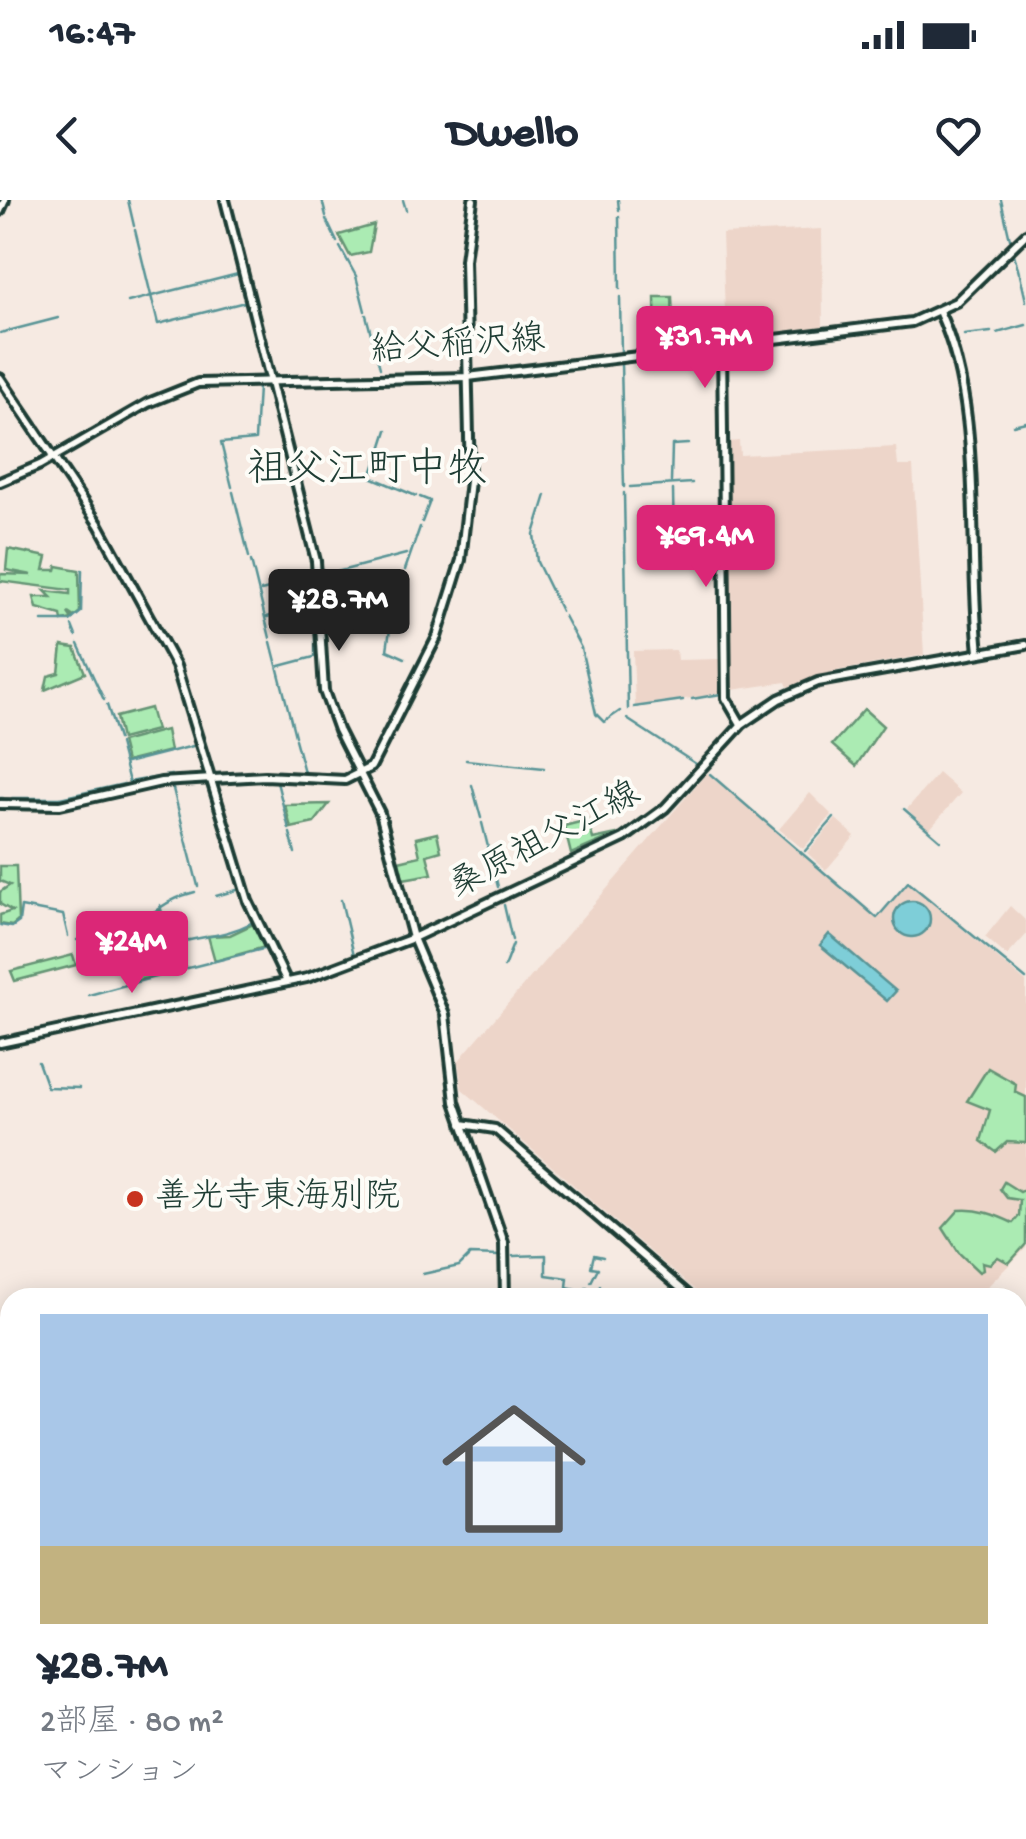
<!DOCTYPE html>
<html lang="ja">
<head>
<meta charset="utf-8">
<style>
  :root { --surface:#fff; --page:#f6f6f7; --text:#1f2937; --muted:#747a83; --accent:#db2777 }
  body { margin:0; font-family:"Gochi Hand","Klee One",sans-serif; background:var(--page); color:var(--text); height:100vh; display:flex; flex-direction:column; font-size:38px; white-space:nowrap }
  * { box-sizing:border-box; margin:0 }
  p { font-size:32px; color:var(--muted) }
  .icon { flex:none; width:55px; height:55px; fill:none; stroke:currentColor; stroke-width:2; stroke-linecap:round; stroke-linejoin:round }
  .map { position:relative; flex:1; overflow:hidden }
  .sheet { position:absolute; left:0px; top:1088px; width:1028px; height:552px; display:flex; flex-direction:column; background:var(--surface); border-radius:30px 30px 0 0; box-shadow:0 5px 25px #0003 }
  .sheet>* { flex:none }
  .price { position:absolute; translate:-50% -85px; padding:0 22px; border-radius:10px; background:var(--accent); color:#fff; font-size:32px; line-height:65px; filter:drop-shadow(0 2px 5px #0008) }
  .price::after { content:''; position:absolute; left:50%; top:60px; width:30px; height:22px; margin-left:-15px; background:inherit; clip-path:polygon(0 0,100% 0,50% 100%) }
  .price.active { background:#222; color:#fff }
  ul { padding:0; list-style:none }
  li { display:grid; align-content:center; gap:20px; height:530px; padding:0 40px }
  li span { display:grid; place-items:center; height:310px; border-radius:0px; color:#555 }
  li>.icon { margin-inline-start:auto }
  span .icon { width:180px; height:180px; fill:#fffc; stroke-width:1 }
  li b { font-size:42px }
  .status { display:flex; justify-content:space-between; align-items:center; height:70px; padding:0 50px; background:var(--surface); direction:ltr }
  .status svg { height:28px; fill:currentColor }
  header { display:flex; justify-content:space-between; align-items:center; height:130px; padding:0 40px; background:var(--surface); font-size:45px; font-weight:700 }
  .map>svg:first-child { display:block }
  .built { fill:#edd5c9 }
  .green { fill:#abebb3; stroke:#659474; stroke-width:2.5 }
  .water { fill:#7eced8; stroke:#589496; stroke-width:2.5 }
  .lines { fill:none; stroke-linecap:round; stroke-linejoin:round }
  .stream { stroke:#589496; stroke-width:2.5 }
  .secondary-casing { stroke:#1f3d34; stroke-width:14 }
  .secondary { stroke:#fdfcf7; stroke-width:6 }
  .poi-dot { fill:#c8321e; stroke:#fdfcf7; stroke-width:4 }
  .labels { text-anchor:middle; dominant-baseline:central; stroke-width:8; stroke-linejoin:round; paint-order:stroke }
  .street-label { font-size:35px; fill:#1f3d34; stroke:#fdfcf7 }
  .poi-label { font-size:35px; fill:#1f3d34; stroke:#fdfcf7; text-anchor:start }
  .quarter-label { font-size:40px; fill:#1f3d34; stroke:#fdfcf7 }
</style>
</head>
<body>
<div class="status"><b>16:47</b><svg viewBox="0 0 49 12"><path d="M0 12V9h3v3zM5 12V6h3v6zM10 12V3h3v9zM15 12V0h3v12zM26 1h20v11H26zM47 4h2v5h-2z"/></svg></div>
<header><svg class="icon" aria-label="back" viewBox="0 0 24 24"><path d="M15 5l-7 7 7 7"/></svg>Dwello<svg class="icon" aria-label="heart" viewBox="0 0 24 24"><path d="M12 20l-8-8c-3-5 5-10 8-4 3-6 11-1 8 4z"/></svg></header>
<div class="map">
<svg width="1026" height="1639" viewBox="0 0 1026 1639">
  <rect width="100%" height="100%" fill="#f6eae2"/>
  <filter id="ink" filterUnits="userSpaceOnUse"><feTurbulence type="fractalNoise" baseFrequency=".01" numOctaves="2"/><feDisplacementMap in="SourceGraphic" scale="20" xChannelSelector="R" yChannelSelector="G"/><feConvolveMatrix kernelMatrix="1 2 1 2 8 2 1 2 1" color-interpolation-filters="sRGB"/></filter>
  <g filter="url(#ink)">
    <g class="built">
      <polygon points="822,29 823,127 726,139 722,34"/>
      <polygon points="739,241 740,255 896,247 898,266 913,266 924,455 836,471 788,487 786,482 732,490 726,269 728,242"/>
      <polygon points="676,450 677,460 719,459 720,494 635,506 633,451"/>
      <polygon points="707,573 876,718 908,683 1026,782 1026,1048 977,1097 703,1097 462,889 458,862 465,853"/>
      <polygon points="938,573 961,593 929,630 907,609"/>
      <polygon points="810,593 832,615 803,649 779,629"/>
      <polygon points="836,619 855,636 826,670 807,653"/>
      <polygon points="1010,706 1026,721 1026,735 1007,756 985,737"/>
      <polygon points="653,1630 742,1630 744,1639 625,1636"/>
    </g>
    <g class="green">
      <polygon points="374,25 369,52 350,56 339,35"/>
      <polygon points="655,97 672,97 674,145 656,148"/>
      <polygon points="8,349 47,357 44,370 56,370 57,366 79,370 80,412 74,417 68,413 72,419 62,421 61,415 37,408 34,397 51,397 45,391 70,394 70,390 0,381 0,374 32,375 6,370"/>
      <polygon points="62,446 75,448 85,473 45,490 48,476 59,473"/>
      <polygon points="150,508 156,530 121,539 116,517"/>
      <polygon points="864,509 883,526 856,566 832,545"/>
      <polygon points="166,530 170,551 126,562 121,542"/>
      <polygon points="329,604 314,623 291,628 285,605"/>
      <polygon points="588,620 593,639 617,634 571,654 564,626"/>
      <polygon points="437,633 441,651 427,655 432,674 403,679 399,661 420,656 416,638"/>
      <polygon points="0,666 16,666 18,721 12,726 0,724 0,715 12,711 0,704 0,692 10,685 0,681"/>
      <polygon points="159,709 169,744 147,749 141,723"/>
      <polygon points="253,724 265,747 215,761 208,736 230,735"/>
      <polygon points="169,746 176,771 128,783 121,758"/>
      <polygon points="73,755 76,765 15,781 11,771"/>
      <polygon points="988,868 1016,884 1015,892 1026,897 1026,943 1007,942 996,952 981,941 990,910 967,901"/>
      <path d="M1004,982L1020,992L1026,989V1044L1009,1063L998,1057L990,1064L982,1062L983,1070L979,1072L959,1053L943,1028L959,1010C978,1008 996,1015 1013,1023L1019,1016L1020,1000L1007,998L1000,989Z"/>
    </g>
    <g class="water">
      <circle cx="912" cy="719" r="18"/>
      <polygon points="829,734 896,791 887,801 820,745"/>
    </g>
    <g class="lines">
      <g class="stream">
        <polyline points="128,0 134,26"/>
        <polyline points="322,0 326,16"/>
        <polyline points="403,0 406,10"/>
        <polyline points="618,0 619,10"/>
        <polyline points="1001,0 1010,39"/>
        <polyline points="619,17 620,89"/>
        <polyline points="326,19 337,42"/>
        <polyline points="135,30 158,124 245,102"/>
        <polyline points="340,47 356,76 365,111"/>
        <polyline points="1014,54 1019,73"/>
        <polyline points="1020,75 1026,101"/>
        <polyline points="620,97 621,154"/>
        <polyline points="128,102 238,74"/>
        <polyline points="248,106 252,124"/>
        <polyline points="366,115 380,168"/>
        <polyline points="253,128 255,134"/>
        <polyline points="0,133 58,118"/>
        <polyline points="997,133 1026,125"/>
        <polyline points="964,135 991,132"/>
        <polyline points="256,138 265,175"/>
        <polyline points="621,163 624,287"/>
        <polyline points="1013,225 1026,222"/>
        <polyline points="381,249 387,230"/>
        <polyline points="379,253 371,277 416,296"/>
        <polyline points="671,282 672,245 688,244"/>
        <polyline points="232,287 221,243 255,240 258,187"/>
        <polyline points="630,287 692,283"/>
        <polyline points="673,290 674,340 719,344 719,360"/>
        <polyline points="233,292 249,357"/>
        <polyline points="624,293 628,509"/>
        <polyline points="546,295 534,334 537,362 561,411"/>
        <polyline points="420,297 430,301 422,322"/>
        <polyline points="251,361 270,438"/>
        <polyline points="719,364 720,395"/>
        <polyline points="405,370 420,327"/>
        <polyline points="325,375 406,354"/>
        <polyline points="261,391 312,378"/>
        <polyline points="720,399 721,432"/>
        <polyline points="331,401 396,384"/>
        <polyline points="564,416 581,448 596,514 604,522 620,511"/>
        <polyline points="267,417 314,405"/>
        <polyline points="42,421 70,421 81,412 82,370"/>
        <polyline points="391,423 403,376"/>
        <polyline points="72,426 76,436"/>
        <polyline points="390,429 387,450 405,458"/>
        <polyline points="721,436 722,473"/>
        <polyline points="271,442 295,536"/>
        <polyline points="78,444 104,500"/>
        <polyline points="315,455 315,432"/>
        <polyline points="280,466 314,457"/>
        <polyline points="692,499 721,494 721,477"/>
        <polyline points="107,505 118,539"/>
        <polyline points="634,507 683,500"/>
        <polyline points="627,519 696,564"/>
        <polyline points="295,539 304,572"/>
        <polyline points="119,544 129,582 171,575"/>
        <polyline points="466,560 544,568"/>
        <polyline points="126,563 193,546"/>
        <polyline points="710,574 877,718 908,682 1026,779"/>
        <polyline points="286,582 277,582 289,629"/>
        <polyline points="293,582 306,583"/>
        <polyline points="172,585 198,686"/>
        <polyline points="472,585 481,618"/>
        <polyline points="0,598 3,598"/>
        <polyline points="12,598 60,598 124,584"/>
        <polyline points="904,609 940,640"/>
        <polyline points="482,623 498,687"/>
        <polyline points="290,633 295,653"/>
        <polyline points="805,651 834,618"/>
        <polyline points="216,696 237,690"/>
        <polyline points="341,700 354,755"/>
        <polyline points="504,705 512,740"/>
        <polyline points="0,725 12,727 19,722 21,707 63,715 68,736"/>
        <path d="M119,730C148,723 160,700 195,692"/>
        <polyline points="77,740 116,731"/>
        <path d="M174,744C204,735 224,737 251,723"/>
        <polyline points="81,767 168,745"/>
        <polyline points="504,767 513,744"/>
        <polyline points="180,770 263,749"/>
        <polyline points="89,795 177,771 160,705"/>
        <polyline points="38,862 47,887 79,888"/>
        <polyline points="513,1056 546,1055 546,1075 568,1078 567,1087 585,1091 587,1087"/>
        <polyline points="423,1074 459,1066 470,1055 500,1056"/>
        <polyline points="591,1082 598,1068 591,1067 594,1055 603,1057"/>
        <polyline points="600,1086 596,1095 609,1098"/>
        <polyline points="978,1098 979,1096"/>
        <polyline points="0,1134 10,1143"/>
        <polyline points="1018,1189 1025,1188 1026,1202"/>
        <polyline points="0,1207 10,1203"/>
        <polyline points="1018,1249 1026,1247"/>
        <polyline points="1018,1337 1026,1343"/>
        <polyline points="1018,1434 1026,1432"/>
        <polyline points="104,1630 104,1639"/>
        <polyline points="331,1630 333,1639"/>
        <polyline points="523,1630 525,1639"/>
        <polyline points="744,1630 746,1639"/>
        <polyline points="909,1630 911,1639"/>
        <polyline points="626,1635 650,1630"/>
      </g>
      <g class="secondary-casing">
        <g id="secondary">
          <polyline points="225,0 316,361 324,491 338,530 380,613 413,738 445,814 455,902 504,1043 505,1098"/>
          <polyline points="0,11 5,0"/>
          <path d="M939,111C985,211 967,342 979,452"/>
          <polyline points="722,145 726,498 741,524"/>
          <polyline points="0,178 99,325 176,466 248,701 287,782"/>
          <polyline points="0,282 40,265 148,203 198,183 468,177 912,122 956,102 1026,34"/>
          <polyline points="0,604 60,605 161,582 265,576 345,580 371,567 437,437 461,360 470,281 465,60 473,0"/>
          <polyline points="0,843 307,778 413,738 624,638 665,608 742,524 779,499 818,482 1026,445"/>
          <polyline points="462,924 495,929 692,1098"/>
          <polyline points="1018,1139 1026,1136"/>
          <polyline points="0,1155 10,1176"/>
          <polyline points="1018,1329 1026,1334"/>
          <polyline points="188,1630 190,1639"/>
          <polyline points="619,1630 621,1639"/>
        </g>
      </g>
      <use href="#secondary" class="secondary"/>
    </g>
  </g>
  <circle class="poi-dot" cx="135" cy="999" r="10"/>
  <g class="labels">
    <g class="street-label">
      <text transform="translate(458 147) rotate(-4)">給父稲沢線</text>
      <text transform="translate(546 642) rotate(-28)">桑原祖父江線</text>
    </g>
    <g class="poi-label">
      <text x="155" y="999">善光寺東海別院</text>
    </g>
    <g class="quarter-label">
      <text x="367" y="272">祖父江町中牧</text>
    </g>
  </g>
</svg>
<b class="price" style="left:705px;top:191px">¥31.7M</b>
<b class="price" style="left:706px;top:390px">¥69.4M</b>
<b class="price active" style="left:339px;top:454px">¥28.7M</b>
<b class="price" style="left:132px;top:796px">¥24M</b>
<section class="sheet">
<ul>
<li><span style="background:linear-gradient(#a9c7e8 75%,#c2b280 0)"><svg class="icon" aria-label="home" viewBox="0 0 24 24"><path d="M3 11l9-7 9 7M6 9v11h12V9"/></svg></span><div><b>¥28.7M</b><p>2部屋 · 80 m²</p><p>マンション</p></div></li>
</ul>
</section>
</div>
</body>
</html>
